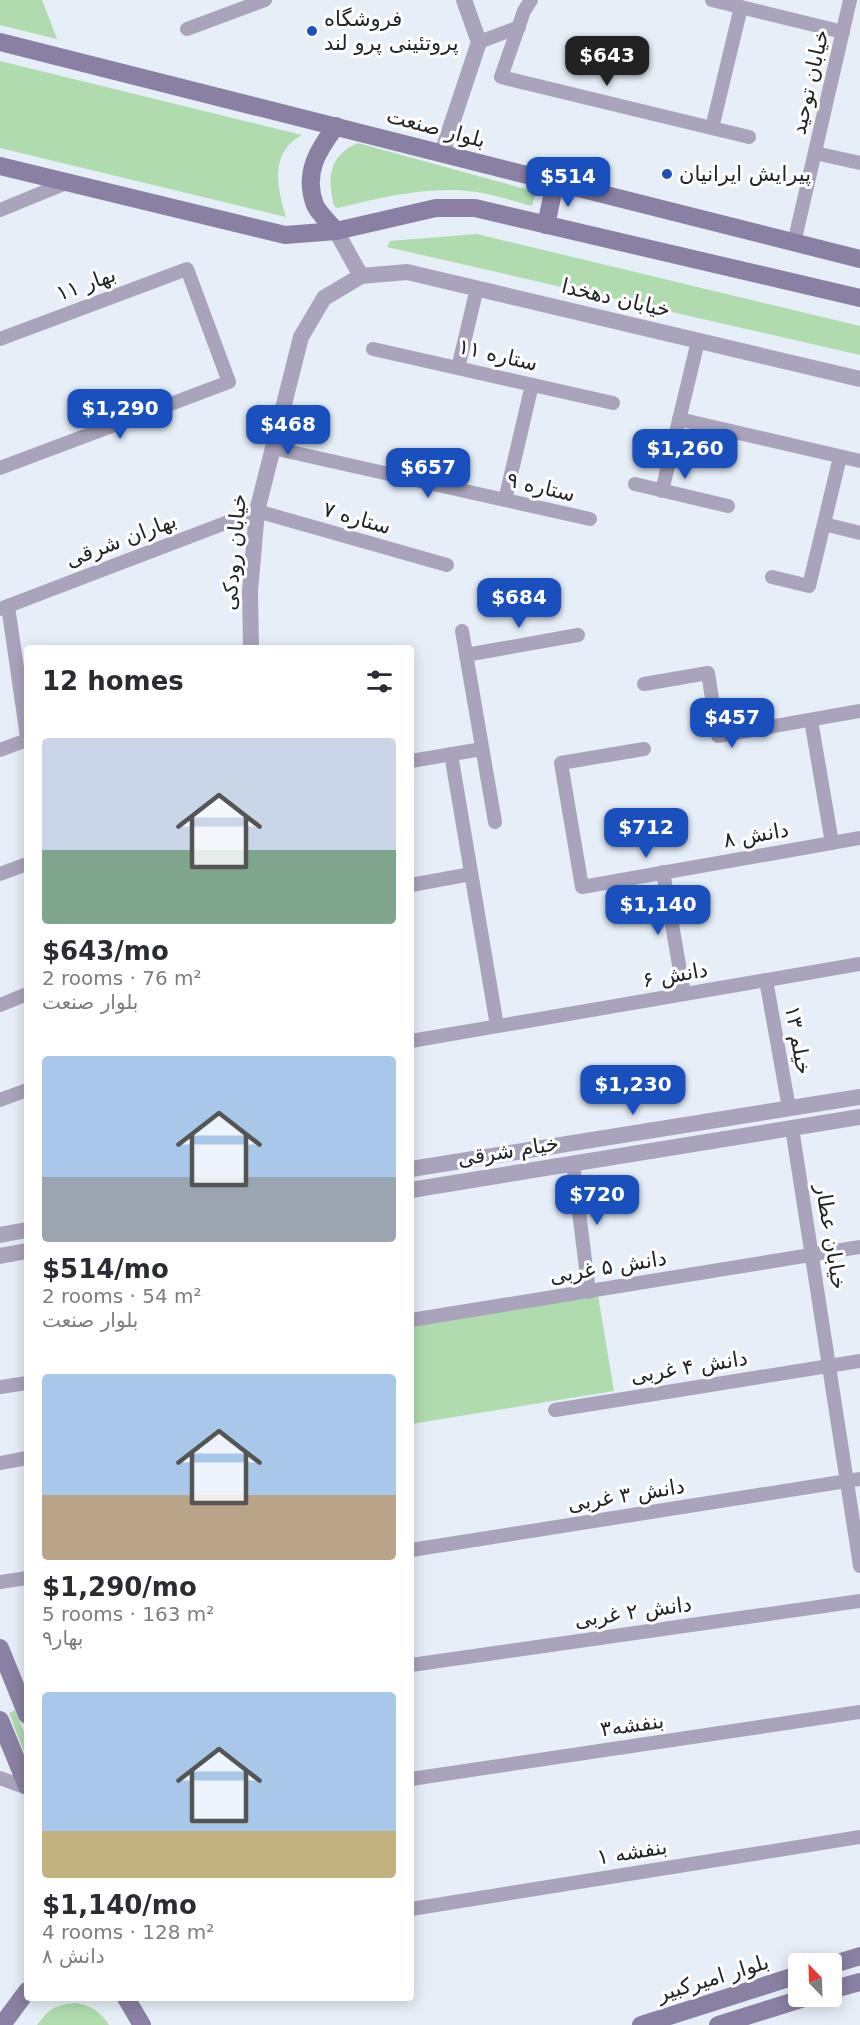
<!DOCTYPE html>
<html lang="en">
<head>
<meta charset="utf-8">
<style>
  :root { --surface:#fff; --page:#f2f2f3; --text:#2b2b33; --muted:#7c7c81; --accent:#1950bd }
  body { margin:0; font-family:"DejaVu Sans",Cairo,sans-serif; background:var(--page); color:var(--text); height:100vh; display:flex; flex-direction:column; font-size:22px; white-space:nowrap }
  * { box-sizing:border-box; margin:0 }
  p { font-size:20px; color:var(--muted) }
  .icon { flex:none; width:33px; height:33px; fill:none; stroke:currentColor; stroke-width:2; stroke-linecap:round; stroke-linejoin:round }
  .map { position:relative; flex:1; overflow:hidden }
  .sheet { position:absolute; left:24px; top:645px; width:390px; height:1356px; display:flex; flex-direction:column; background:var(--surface); border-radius:6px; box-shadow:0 3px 15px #0003 }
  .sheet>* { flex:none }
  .needle { width:39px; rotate:337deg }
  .tools { position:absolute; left:788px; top:1953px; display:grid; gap:12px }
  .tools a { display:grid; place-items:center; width:54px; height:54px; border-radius:6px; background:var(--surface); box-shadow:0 3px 15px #0003; font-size:30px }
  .price { position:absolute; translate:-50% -51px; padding:0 14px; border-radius:12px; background:var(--accent); color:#fff; font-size:20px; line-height:39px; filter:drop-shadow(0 2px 3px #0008) }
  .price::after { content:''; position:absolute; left:50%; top:36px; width:18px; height:14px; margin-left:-9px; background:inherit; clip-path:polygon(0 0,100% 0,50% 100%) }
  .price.active { background:#222; color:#fff }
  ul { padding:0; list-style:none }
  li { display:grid; align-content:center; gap:12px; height:318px; padding:0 18px }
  li span { display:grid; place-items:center; height:186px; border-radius:6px; color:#555 }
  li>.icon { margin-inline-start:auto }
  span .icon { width:108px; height:108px; fill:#fffc; stroke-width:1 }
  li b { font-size:26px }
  h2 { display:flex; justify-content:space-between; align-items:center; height:72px; padding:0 18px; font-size:26px }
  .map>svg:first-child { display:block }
  .green { fill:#afdbaf }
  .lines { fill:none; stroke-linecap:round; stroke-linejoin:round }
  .minor { stroke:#aaa3bc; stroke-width:14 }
  .tertiary { stroke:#aaa3bc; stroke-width:16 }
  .secondary { stroke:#8a80a3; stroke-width:18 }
  .poi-dot { fill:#1950bd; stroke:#fff; stroke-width:2 }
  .labels { text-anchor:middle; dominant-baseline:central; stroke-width:6; stroke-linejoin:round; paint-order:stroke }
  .poi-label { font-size:21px; fill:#232629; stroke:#fff; text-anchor:start }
  .street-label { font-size:21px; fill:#232629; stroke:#fff }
</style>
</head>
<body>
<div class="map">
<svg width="860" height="2025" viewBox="0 0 860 2025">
  <rect width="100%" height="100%" fill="#e6eef7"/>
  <g class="green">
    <polygon points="0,0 42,0 57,39 0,25"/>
    <path d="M0,61L302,135C269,153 277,187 286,217L0,148Z"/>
    <path d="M358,143L376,148L536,192L532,206C514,201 495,195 477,192C432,185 382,197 338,208L334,206C327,178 329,155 358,143Z"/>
    <polygon points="477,234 860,326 860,355 387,247 390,241"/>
    <polygon points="598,1295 614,1391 411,1424 411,1326"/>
    <polygon points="15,1710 27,1739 27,1760 9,1713"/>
    <path d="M75,2003C90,2005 100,2011 109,2025H37C49,2009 55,2005 75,2003Z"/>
  </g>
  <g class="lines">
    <g class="minor">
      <polyline points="531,0 524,11 501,77 749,137"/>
      <polyline points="712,0 843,32"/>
      <polyline points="187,29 265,0"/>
      <polyline points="479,42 519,27"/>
      <polyline points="712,128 741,7"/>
      <polyline points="815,153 860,163"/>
      <polyline points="0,210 66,183"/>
      <polyline points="794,243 850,0"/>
      <polyline points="0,339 187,269 229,382 0,468"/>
      <polyline points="373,349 613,403"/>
      <polyline points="458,368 477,288"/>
      <polyline points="679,419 860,461"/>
      <polyline points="273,448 590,519"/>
      <polyline points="635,484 728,506"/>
      <polyline points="662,491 698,341"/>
      <polyline points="505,500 532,385"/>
      <polyline points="824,524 860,533"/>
      <polyline points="772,577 809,586 840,457"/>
      <polyline points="8,606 27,737"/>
      <polyline points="0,609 257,511 447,565"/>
      <polyline points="462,631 495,822"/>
      <polyline points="466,655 578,635"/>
      <polyline points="644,684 708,673 718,736 860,711"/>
      <polyline points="811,720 832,843"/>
      <polyline points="644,749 561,763 582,887 860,838"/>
      <polyline points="0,750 27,740"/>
      <polyline points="451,754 497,1026"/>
      <polyline points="411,761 482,749"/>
      <polyline points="663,872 684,994"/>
      <polyline points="0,874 27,864"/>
      <polyline points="411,885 471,874"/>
      <polyline points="766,980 789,1108"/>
      <polyline points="0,1005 27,994"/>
      <polyline points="411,1041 860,964"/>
      <polyline points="0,1100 27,1090"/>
      <polyline points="792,1128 860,1566"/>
      <polyline points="573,1164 589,1292"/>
      <polyline points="411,1320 860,1247"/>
      <polyline points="0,1387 27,1383"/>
      <polyline points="555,1410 860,1361"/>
      <polyline points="0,1463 27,1458"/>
      <polyline points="411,1550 860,1479"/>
      <polyline points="0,1582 27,1578"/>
      <polyline points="411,1665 860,1601"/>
      <polyline points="0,1778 27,1788"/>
      <polyline points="411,1779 860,1712"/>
      <polyline points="411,1909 860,1837"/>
    </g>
    <g class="tertiary">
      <polyline points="442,153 479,42 464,0"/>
      <polyline points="336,231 361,276"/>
      <polyline points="251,648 250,591 257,511 301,337 324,298 361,276 407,272 860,379"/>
      <polyline points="411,1169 860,1097"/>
      <polyline points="411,1190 860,1117"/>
      <polyline points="0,1235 27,1230"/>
      <polyline points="0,1256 27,1251"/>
    </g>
    <g class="secondary">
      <polyline points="0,42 860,259"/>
      <path d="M336,126C318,150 303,173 315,205C319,214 330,223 336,231"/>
      <polyline points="0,166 285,235 336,231 436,208 475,208 860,298"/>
      <polyline points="546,225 555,183"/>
      <polyline points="0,1648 27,1715"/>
      <polyline points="0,1720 27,1786"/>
      <polyline points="831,1965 860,1956"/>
      <polyline points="831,1990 860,1982"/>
      <polyline points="126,1998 142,2025"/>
      <polyline points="2,2025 27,1991"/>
      <polyline points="641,2025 798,1975"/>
      <polyline points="718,2025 811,1996"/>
    </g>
  </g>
  <g class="poi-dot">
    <circle cx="312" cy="31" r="6"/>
    <circle cx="667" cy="174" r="6"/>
  </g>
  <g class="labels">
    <g class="poi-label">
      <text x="324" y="19">فروشگاه<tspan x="324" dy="24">پروتئینی پرو لند</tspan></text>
      <text x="679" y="174">پیرایش ایرانیان</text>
    </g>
    <g class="street-label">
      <text transform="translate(810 82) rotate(-77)">خیابان توحید</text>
      <text transform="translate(436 128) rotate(15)">بلوار صنعت</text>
      <text transform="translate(86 284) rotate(-20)">بهار ۱۱</text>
      <text transform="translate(616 298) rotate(13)">خیابان دهخدا</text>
      <text transform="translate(498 355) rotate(13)">ستاره ۱۱</text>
      <text transform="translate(541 487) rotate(13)">ستاره ۹</text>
      <text transform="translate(357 518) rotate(16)">ستاره ۷</text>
      <text transform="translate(121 540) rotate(-21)">بهاران شرقی</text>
      <text transform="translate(234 552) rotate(-85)">خیابان رودکی</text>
      <text transform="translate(756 835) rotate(-10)">دانش ۸</text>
      <text transform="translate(675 975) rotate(-10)">دانش ۶</text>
      <text transform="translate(798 1040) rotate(80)">خیلم ۱۳</text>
      <text transform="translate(508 1151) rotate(-9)">خیام شرقی</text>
      <text transform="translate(831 1237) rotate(81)">خیابان عطار</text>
      <text transform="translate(608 1267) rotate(-9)">دانش ۵ غربی</text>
      <text transform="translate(689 1367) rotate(-9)">دانش ۴ غربی</text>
      <text transform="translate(626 1495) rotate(-9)">دانش ۳ غربی</text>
      <text transform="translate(633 1612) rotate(-8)">دانش ۲ غربی</text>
      <text transform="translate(632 1725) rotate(-8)">بنفشه۳</text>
      <text transform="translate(632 1852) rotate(-9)">بنفشه ۱</text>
      <text transform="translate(713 1978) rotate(-17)">بلوار امیرکبیر</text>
    </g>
  </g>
</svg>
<div class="tools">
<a><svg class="needle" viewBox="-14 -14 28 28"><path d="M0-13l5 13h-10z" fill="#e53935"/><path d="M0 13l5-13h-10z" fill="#7c7c81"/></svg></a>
</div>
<b class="price active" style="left:607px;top:87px">$643</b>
<b class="price" style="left:568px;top:208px">$514</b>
<b class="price" style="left:120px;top:440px">$1,290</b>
<b class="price" style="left:288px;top:456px">$468</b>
<b class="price" style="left:685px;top:480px">$1,260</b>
<b class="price" style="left:428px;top:499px">$657</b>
<b class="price" style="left:519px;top:629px">$684</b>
<b class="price" style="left:732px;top:749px">$457</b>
<b class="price" style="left:646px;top:859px">$712</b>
<b class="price" style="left:658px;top:936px">$1,140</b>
<b class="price" style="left:633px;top:1116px">$1,230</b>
<b class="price" style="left:597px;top:1226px">$720</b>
<section class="sheet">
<h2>12 homes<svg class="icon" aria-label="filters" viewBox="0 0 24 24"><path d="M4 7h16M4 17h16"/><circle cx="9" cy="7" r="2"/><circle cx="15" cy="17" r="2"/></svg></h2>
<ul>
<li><span style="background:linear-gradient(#c9d6e8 60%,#7fa58c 0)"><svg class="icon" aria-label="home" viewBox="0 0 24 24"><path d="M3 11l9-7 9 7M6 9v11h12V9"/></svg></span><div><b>$643/mo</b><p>2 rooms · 76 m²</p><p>بلوار صنعت</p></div></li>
<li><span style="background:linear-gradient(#a9c7e8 65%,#9aa5b1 0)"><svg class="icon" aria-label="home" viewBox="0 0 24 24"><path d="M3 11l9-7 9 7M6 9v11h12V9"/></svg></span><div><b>$514/mo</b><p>2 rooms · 54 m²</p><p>بلوار صنعت</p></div></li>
<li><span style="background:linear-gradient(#a9c7e8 65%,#b9a48a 0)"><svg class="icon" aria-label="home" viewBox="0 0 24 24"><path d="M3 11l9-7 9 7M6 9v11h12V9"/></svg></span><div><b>$1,290/mo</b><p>5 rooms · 163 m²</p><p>بهار۹</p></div></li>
<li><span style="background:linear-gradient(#a9c7e8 75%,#c2b280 0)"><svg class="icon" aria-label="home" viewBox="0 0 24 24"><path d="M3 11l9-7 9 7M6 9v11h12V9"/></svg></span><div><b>$1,140/mo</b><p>4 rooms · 128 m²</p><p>دانش ۸</p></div></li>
</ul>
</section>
</div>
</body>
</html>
